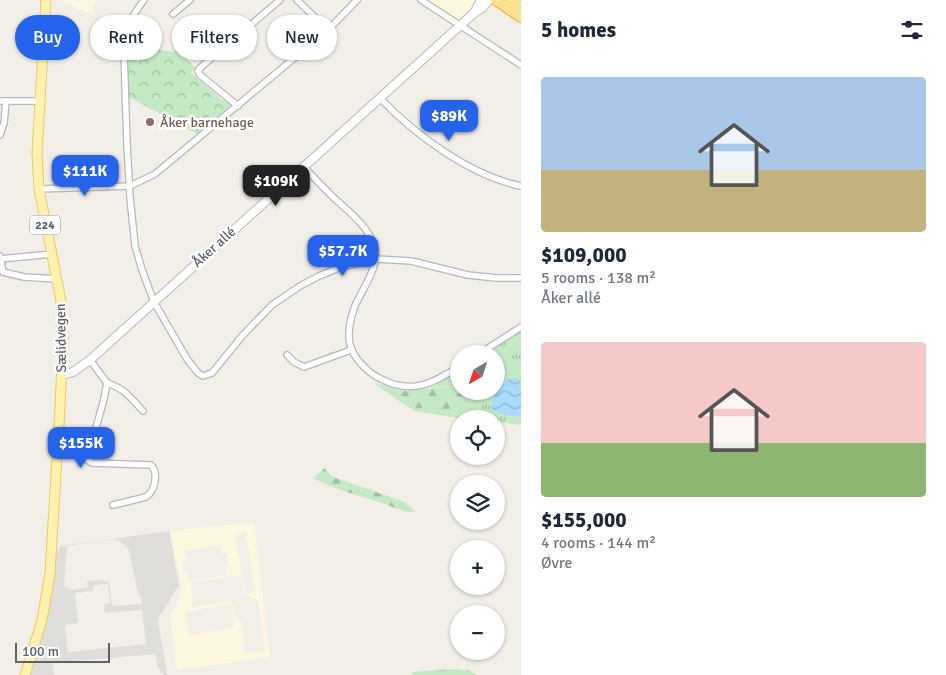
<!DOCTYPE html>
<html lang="en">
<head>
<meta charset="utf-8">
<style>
  :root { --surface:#fff; --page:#f6f6f7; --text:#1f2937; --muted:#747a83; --accent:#2563eb }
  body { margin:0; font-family:Signika,sans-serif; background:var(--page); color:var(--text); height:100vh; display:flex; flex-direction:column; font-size:19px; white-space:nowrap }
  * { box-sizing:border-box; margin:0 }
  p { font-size:16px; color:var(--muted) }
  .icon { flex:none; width:28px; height:28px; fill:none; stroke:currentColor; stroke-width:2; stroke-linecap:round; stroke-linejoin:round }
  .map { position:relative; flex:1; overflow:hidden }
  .details { display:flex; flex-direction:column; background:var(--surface); width:425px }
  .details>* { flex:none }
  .banner { position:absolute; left:15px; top:15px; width:430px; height:45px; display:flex; gap:10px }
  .needle { width:32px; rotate:219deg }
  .fabs { position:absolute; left:450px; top:345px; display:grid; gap:10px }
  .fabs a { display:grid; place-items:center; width:55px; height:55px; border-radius:50%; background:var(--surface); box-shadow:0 1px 4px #0004; font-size:25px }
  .scale { position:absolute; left:15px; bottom:12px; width:95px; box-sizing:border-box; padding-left:5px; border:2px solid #5f6368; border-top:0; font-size:14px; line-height:18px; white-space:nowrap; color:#5f6368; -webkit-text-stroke:4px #fff; paint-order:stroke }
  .price { position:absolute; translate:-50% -42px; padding:0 11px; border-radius:10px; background:var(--accent); color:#fff; font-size:16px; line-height:32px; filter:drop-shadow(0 1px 2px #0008) }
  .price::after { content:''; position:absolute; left:50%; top:30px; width:15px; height:11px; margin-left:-8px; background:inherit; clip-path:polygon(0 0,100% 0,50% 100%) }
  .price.on { background:#222; color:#fff }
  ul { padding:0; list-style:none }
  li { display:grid; align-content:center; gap:10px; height:265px; padding:0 20px }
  li span { display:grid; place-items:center; height:155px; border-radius:5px; color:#555 }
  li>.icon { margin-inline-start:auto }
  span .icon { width:90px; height:90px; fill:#fffc; stroke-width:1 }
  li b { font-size:21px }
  h2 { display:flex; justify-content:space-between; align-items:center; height:60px; padding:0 20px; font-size:21px }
  .chip { padding:0 18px; border-radius:22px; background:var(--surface); box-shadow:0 1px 4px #0004; font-size:18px; line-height:45px }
  .chip.on { background:var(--accent); color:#fff }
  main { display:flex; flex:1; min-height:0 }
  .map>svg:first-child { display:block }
  .commercial { fill:#fef7e0; fill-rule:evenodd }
  .industrial { fill:#e0deda; fill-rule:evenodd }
  .grass { fill:url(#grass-tufts) }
  .forest { fill:url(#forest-firs) }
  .park { fill:url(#park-crowns) }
  .water { fill:url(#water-waves) }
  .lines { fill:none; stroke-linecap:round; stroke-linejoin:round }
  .street-casing { stroke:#b5b8bc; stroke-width:8 }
  .secondary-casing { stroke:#b6babf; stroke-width:10 }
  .primary-casing { stroke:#f2c960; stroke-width:11 }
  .highway-casing { stroke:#f9ab00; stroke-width:12 }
  .street { stroke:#fff; stroke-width:5.5 }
  .secondary { stroke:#fff; stroke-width:8 }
  .primary { stroke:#fff2af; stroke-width:9 }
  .highway { stroke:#fde293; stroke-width:10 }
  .education-dot { fill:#8d6e63; stroke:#fff; stroke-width:2 }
  .labels { text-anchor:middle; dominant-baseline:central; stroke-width:5; stroke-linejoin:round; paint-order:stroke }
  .shield { fill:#fff; stroke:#8f9295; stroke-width:1 }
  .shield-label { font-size:12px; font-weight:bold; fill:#5f6368 }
  .education-label { font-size:14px; fill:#785e54; stroke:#fff; text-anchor:start }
  .street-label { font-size:14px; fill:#5f6368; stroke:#fff }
</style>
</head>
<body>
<main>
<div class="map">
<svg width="521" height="675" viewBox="0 0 521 675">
  <defs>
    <pattern id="grass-tufts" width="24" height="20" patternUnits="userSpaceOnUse" patternTransform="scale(1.25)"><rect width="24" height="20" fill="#c5e8c5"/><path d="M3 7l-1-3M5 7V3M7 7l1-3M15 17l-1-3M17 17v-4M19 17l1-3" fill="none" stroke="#a3c0a4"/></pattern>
    <pattern id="forest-firs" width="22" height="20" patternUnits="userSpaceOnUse" patternTransform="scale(1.25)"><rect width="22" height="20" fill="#c5e8c5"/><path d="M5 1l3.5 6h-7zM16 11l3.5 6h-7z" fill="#a3c0a4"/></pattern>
    <pattern id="park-crowns" width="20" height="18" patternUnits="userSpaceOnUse" patternTransform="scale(1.25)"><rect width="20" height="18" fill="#c5e8c5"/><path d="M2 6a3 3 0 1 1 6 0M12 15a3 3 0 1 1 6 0" fill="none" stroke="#a3c0a4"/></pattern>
    <pattern id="water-waves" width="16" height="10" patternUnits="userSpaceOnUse" patternTransform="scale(1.25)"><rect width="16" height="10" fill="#aadaff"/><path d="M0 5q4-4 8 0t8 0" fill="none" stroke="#8eb4d2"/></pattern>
  </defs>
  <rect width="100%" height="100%" fill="#f1efe8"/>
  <g class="commercial">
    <polygon points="59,0 95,0 92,15"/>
    <polygon points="427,0 477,0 474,7 459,21"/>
    <path d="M254,522L270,657L177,670L170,615L177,605L182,587L170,531ZM246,533L255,591L245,594L235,534ZM221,545L223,554H227L228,565L225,566L226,575L189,581L188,572H184L182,561L186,560L184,551ZM240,575L244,594L253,599L258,600L265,651L245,653L241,619L235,620L232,601L193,607L191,582ZM218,604H220V606L231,605L234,627L189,635L188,632H186V630H188L185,612L218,606Z"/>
  </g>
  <path class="industrial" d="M169,531L179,585L158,619L167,675H163V673H160V669H158L156,654L53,663L54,675H29L56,553L61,546ZM113,539L120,541L129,550L137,589L143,604L112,606L109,582L99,580L87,581L88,587L72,590L64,586L67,546ZM108,584L110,603L104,604L105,613L142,610L146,644L68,652L65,625L78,623L75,593L93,591V585Z"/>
  <g class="grass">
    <path d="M521,330V382C511,378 502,382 496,391V354H484Z"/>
    <path d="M459,370V386L421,388L413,390H403L398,398L418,409L421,408L454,414L472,394L470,391H496L494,397L503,415L521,417V425L496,422V419H464L415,411L402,403L375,384C385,384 393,388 403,389C413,390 425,388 435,385C443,381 451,375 459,370Z"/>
    <polygon points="451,669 468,670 477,675 412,675 413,672"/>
  </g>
  <g class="forest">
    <polygon points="459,386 459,391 470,391 472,394 471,405 466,405 454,414 421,408 418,409 398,398 400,391"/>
    <path d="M325,468L328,473L333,477L405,502L416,512C404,513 393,507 382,503C358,495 335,490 313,478Z"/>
  </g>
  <polygon class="park" points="129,35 155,49 173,52 178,49 195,68 191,73 217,95 220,99 230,103 232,108 199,135 127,96 126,50"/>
  <path class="water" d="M511,378L521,382V417L503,415L492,410C490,395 499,385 511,378Z"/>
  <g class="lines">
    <g class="street-casing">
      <g id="street">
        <polyline points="144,0 134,14 129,26 124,52 127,145 130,197 135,246 142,270 154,302 187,359 198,373 203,376 212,373 243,335 272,305 300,286 319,276 341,267 376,259 411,261 468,275 496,278 521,278"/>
        <polyline points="297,0 328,30"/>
        <polyline points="421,0 521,65"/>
        <polyline points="173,14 190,0"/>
        <path d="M380,98C415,135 471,176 521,186"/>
        <polyline points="0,101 39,101"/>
        <polyline points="238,106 200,75 198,71 201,67 280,0"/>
        <polyline points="0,135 4,123 6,101"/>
        <path d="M304,167C313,177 323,187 333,197C349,212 370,227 375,249C379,268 362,289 355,306C350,318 346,338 352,350C357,362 370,374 381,379C413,395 432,383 459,367"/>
        <polyline points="39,189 130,186 155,174 328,30 357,0"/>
        <polyline points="0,256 3,272 24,277 57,279"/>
        <polyline points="0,259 52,254"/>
        <polyline points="479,354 521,327"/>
        <polyline points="287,355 294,362 304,367 351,350"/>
        <path d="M90,360L107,383L104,399L87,460L92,463L151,465C159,473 155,491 146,497L113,505"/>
        <path d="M107,383C124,388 131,398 143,411"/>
      </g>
    </g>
    <g class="secondary-casing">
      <g id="secondary">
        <polyline points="474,13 481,0"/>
        <polyline points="62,375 73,372 90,360 474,13 482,8 489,0"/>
      </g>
    </g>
    <g class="primary-casing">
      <polyline id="primary" points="25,675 42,620 50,573 60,408 63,340 61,301 39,189 37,153 46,0"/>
    </g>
    <g class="highway-casing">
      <g id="highway">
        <polyline points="496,0 521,17"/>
        <polyline points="511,0 521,7"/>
      </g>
    </g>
    <use href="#street" class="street"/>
    <use href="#secondary" class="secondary"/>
    <use href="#primary" class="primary"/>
    <use href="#highway" class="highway"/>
  </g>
  <circle class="education-dot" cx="150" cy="122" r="5"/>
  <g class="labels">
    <rect class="shield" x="30" y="215.5" width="30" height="19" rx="4"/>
    <g class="shield-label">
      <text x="45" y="225">224</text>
    </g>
    <g class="education-label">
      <text x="160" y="122">Åker barnehage</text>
    </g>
    <g class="street-label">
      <text transform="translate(214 247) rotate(-42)">Åker allé</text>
      <text transform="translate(61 338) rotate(-91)">Sælidvegen</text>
    </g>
  </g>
</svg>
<div class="fabs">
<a><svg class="needle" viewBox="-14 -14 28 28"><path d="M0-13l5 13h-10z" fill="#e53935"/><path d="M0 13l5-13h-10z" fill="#747a83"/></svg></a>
<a><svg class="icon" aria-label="locate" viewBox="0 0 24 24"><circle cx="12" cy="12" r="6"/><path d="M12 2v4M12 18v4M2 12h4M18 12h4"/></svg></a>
<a><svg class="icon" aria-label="layers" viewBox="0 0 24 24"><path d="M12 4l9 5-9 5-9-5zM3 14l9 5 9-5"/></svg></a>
<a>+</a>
<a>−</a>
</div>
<div class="scale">100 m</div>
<b class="price" style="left:449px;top:142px">$89K</b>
<b class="price" style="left:85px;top:197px">$111K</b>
<b class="price on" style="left:276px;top:207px">$109K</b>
<b class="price" style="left:343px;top:277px">$57.7K</b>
<b class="price" style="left:81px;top:469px">$155K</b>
<div class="banner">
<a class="chip on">Buy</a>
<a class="chip">Rent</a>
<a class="chip">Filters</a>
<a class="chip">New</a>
</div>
</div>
<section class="details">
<h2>5 homes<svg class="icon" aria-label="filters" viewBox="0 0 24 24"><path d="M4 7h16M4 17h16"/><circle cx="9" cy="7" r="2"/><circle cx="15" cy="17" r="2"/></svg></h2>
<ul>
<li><span style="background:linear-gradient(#a9c7e8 60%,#c2b280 0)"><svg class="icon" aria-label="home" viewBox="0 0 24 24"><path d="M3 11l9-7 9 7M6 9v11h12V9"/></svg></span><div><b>$109,000</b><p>5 rooms · 138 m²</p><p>Åker allé</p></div></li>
<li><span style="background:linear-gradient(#f6c9c9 65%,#8fb573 0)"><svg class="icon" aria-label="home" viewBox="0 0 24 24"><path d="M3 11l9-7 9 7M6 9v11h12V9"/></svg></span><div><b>$155,000</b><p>4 rooms · 144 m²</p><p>Øvre</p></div></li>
</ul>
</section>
</main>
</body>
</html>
